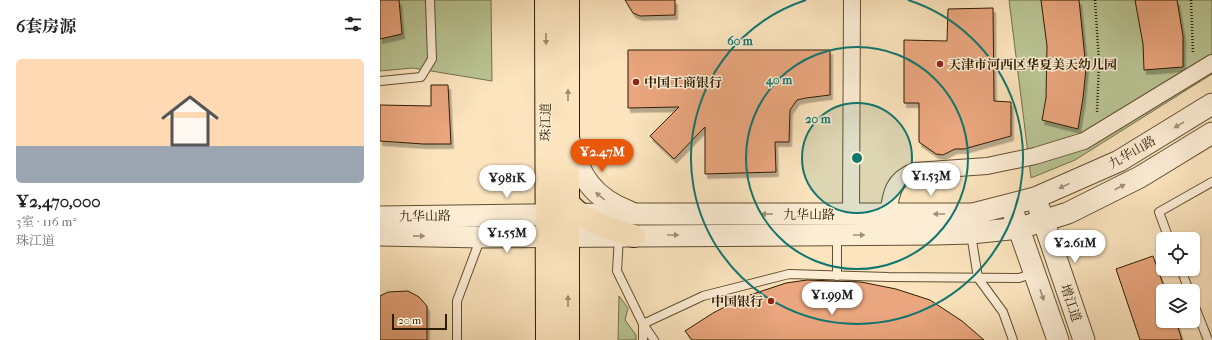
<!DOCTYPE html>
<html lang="zh">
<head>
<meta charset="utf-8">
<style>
  :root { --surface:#fff; --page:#f2f2f2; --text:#222; --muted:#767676; --accent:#ea580c }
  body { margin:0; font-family:"IM FELL French Canon","Noto Serif SC",serif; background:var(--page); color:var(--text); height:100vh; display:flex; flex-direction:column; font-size:15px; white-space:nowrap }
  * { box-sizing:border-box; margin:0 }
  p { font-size:13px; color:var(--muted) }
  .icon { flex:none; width:22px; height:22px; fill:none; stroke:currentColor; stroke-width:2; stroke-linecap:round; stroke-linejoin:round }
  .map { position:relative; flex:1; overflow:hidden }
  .details { display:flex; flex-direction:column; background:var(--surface); width:380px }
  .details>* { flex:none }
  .buttons { position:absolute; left:776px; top:232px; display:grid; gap:8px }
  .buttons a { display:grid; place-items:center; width:44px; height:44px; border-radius:6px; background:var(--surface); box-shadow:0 1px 3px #0004; font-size:20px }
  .scale { position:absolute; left:12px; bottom:10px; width:55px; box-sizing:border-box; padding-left:4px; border:2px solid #2f1d01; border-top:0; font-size:11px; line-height:14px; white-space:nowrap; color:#2f1d01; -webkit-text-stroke:3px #fcedd5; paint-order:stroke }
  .price { position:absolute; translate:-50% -34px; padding:0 9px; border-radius:14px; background:#fff; color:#222; font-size:13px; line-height:26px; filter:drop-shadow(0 1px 2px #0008) }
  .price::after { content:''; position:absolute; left:50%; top:24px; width:12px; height:9px; margin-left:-6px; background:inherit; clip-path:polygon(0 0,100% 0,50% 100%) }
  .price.selected { background:var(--accent); color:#fff }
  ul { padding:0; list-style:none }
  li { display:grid; align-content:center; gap:8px; height:212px; padding:0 16px }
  li span { display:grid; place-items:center; height:124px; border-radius:6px; color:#555 }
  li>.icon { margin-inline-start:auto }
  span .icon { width:72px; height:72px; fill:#fffc; stroke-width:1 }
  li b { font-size:17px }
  h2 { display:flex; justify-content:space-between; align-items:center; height:48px; padding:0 16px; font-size:17px }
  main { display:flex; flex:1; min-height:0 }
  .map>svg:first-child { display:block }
  .green { fill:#bac595; stroke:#74714b }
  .building { fill:#eaa67e; stroke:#2f1d01; filter:url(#shadow) }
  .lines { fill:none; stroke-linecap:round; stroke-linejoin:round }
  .service-casing { stroke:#624f30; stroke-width:10 }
  .minor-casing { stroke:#624f30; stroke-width:18 }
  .tertiary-casing { stroke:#624f30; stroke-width:23 }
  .primary-casing { stroke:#2f1d01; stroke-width:24 }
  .path { stroke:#2f1d01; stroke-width:2.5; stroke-dasharray:1 2; stroke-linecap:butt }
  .service { stroke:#fcedd5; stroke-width:8 }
  .minor { stroke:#fcedd5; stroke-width:16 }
  .tertiary { stroke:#fcedd5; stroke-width:21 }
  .primary { stroke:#fbe4be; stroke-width:22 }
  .oneway { fill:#9f8a69 }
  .oneway2 { fill:#a08f76 }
  .ring { fill:none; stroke:#0f766e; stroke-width:2 }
  .poi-dot { fill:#8f2418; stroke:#fcedd5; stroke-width:1.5 }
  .labels { text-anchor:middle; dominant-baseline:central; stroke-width:3; stroke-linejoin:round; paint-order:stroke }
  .poi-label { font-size:13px; font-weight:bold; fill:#2f1d01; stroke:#fcedd5; text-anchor:start }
  .street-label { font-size:13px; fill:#2f1d01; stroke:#fcedd5 }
  .centre { fill:#0f766e; stroke:#fcedd5; stroke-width:2 }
  .ring-label { font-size:12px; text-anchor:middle; font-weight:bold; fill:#0f766e; stroke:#fcedd5; stroke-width:3; stroke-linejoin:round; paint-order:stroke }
</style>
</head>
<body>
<main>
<section class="details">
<h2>6套房源<svg class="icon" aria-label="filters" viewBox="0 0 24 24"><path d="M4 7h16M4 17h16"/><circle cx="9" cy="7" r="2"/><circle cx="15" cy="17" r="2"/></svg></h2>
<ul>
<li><span style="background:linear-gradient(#ffd9b3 70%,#9aa5b1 0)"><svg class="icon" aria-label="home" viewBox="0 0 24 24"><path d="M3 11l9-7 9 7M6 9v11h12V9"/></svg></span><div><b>¥2,470,000</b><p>3室 · 116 m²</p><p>珠江道</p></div></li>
</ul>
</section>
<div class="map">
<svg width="832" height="340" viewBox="0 0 832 340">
  <defs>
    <filter id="shadow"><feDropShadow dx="2.5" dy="4.5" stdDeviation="0" flood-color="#0004"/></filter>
  </defs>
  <rect width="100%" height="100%" fill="#fbe4be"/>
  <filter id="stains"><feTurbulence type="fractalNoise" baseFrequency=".005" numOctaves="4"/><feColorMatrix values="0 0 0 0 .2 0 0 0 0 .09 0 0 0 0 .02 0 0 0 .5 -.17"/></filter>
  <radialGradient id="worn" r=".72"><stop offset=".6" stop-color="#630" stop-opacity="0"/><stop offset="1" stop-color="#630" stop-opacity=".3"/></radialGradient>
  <g class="green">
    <polygon points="0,0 111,0 112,81 33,68 0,71"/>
    <polygon points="629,0 832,0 832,74 695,160 651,178"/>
    <polygon points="239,296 248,308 245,320 256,335 256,340 238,340"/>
  </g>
  <g class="building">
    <polygon points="0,0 19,0 22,34 0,39"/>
    <polygon points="245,0 295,0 295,15 260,16 253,13"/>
    <polygon points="661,0 699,0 706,68 703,98 698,129 662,120 666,98 667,46"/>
    <polygon points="755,0 797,0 803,36 803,67 764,70 763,44"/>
    <polygon points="613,8 614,101 631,102 631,136 584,149 575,149 563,155 556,154 539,142 539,103 524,103 524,40 567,41 568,9"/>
    <polygon points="248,50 450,50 450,95 426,98 417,100 410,110 409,142 395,142 396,172 325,174 325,127 294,159 270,136 299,107 248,108"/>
    <polygon points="51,85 68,85 71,144 43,144 0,141 0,105 51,106"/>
    <polygon points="773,256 783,284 783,321 796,321 802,340 760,340 736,269"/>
    <polygon points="427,280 481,282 516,289 550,300 582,321 604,340 312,340 305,331 333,313 364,297 406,283"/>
    <polygon points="28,291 39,297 47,306 47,340 0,340 0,296 8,292"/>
  </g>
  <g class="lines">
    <g class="service-casing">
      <g id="service">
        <polyline points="0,81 41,77 52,59 50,0"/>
        <polyline points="591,234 598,278 623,312 633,340"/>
        <polyline points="239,236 237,271 263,324 274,340"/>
        <polyline points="789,239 779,212 832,182"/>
        <polyline points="801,269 809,291"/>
        <polyline points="457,276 457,235"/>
        <polyline points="813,302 828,340"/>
        <polyline points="77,340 77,301 101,237"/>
        <polyline points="263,340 263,324 323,296 409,274 508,277 639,278 654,273"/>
      </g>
    </g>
    <g class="minor-casing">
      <g id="minor">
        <polyline points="471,214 472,0"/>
        <path d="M508,214C511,193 513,179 535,171L607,166L655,156L704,141L832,63"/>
      </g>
    </g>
    <g class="tertiary-casing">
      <g id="tertiary">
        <path d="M189,140C200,177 213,198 250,212"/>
        <polyline points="659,208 704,340"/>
        <polyline points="634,215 678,340"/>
        <polyline points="0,217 233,214 593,214 655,198 739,161 832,104"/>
        <polyline points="0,235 101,237 556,234 591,233 640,228 688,213 760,177 832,133"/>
      </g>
    </g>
    <g class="primary-casing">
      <g id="primary">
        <polyline points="166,0 167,340"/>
        <path d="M182,195C201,222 224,227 254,236"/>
        <polyline points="188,340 188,0"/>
      </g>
    </g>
    <g class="path">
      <polyline points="715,0 719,62 717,113"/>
      <polyline points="811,0 813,54"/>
    </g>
    <use href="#service" class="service"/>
    <use href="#minor" class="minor"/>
    <use href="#tertiary" class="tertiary"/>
    <use href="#primary" class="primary"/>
  </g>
  <defs><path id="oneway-solid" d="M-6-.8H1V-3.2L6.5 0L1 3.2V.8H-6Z"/></defs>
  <g class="oneway">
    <use href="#oneway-solid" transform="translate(166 39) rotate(90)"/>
    <use href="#oneway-solid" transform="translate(188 95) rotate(-90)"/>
    <use href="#oneway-solid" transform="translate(188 301) rotate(-90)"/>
  </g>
  <g class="oneway2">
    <use href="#oneway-solid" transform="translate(799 125) rotate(149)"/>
    <use href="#oneway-solid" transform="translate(684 186) rotate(156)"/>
    <use href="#oneway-solid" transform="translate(740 187) rotate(-27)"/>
    <use href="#oneway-solid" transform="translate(220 196) rotate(-141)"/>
    <use href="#oneway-solid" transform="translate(387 214) rotate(180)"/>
    <use href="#oneway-solid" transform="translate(559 214) rotate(180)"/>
    <use href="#oneway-solid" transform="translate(293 235)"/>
    <use href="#oneway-solid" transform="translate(479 235)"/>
    <use href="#oneway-solid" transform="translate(39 236) rotate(1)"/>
    <use href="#oneway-solid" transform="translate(662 295) rotate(71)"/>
  </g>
  <circle cx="477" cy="158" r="55" fill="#0f766e" fill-opacity=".12"/>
  <g class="ring">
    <circle cx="477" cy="158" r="55"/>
    <circle cx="477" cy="158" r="111"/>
    <path d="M528 0A166 166 0 1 1 426 0"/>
  </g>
  <g class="poi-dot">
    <circle cx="560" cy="64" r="4"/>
    <circle cx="256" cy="82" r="4"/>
    <circle cx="391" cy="301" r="4"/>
  </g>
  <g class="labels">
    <g class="poi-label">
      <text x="568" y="64">天津市河西区华夏美天幼儿园</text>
      <text x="264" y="82">中国工商银行</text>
      <text x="383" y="301" text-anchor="end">中国银行</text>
    </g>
    <g class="street-label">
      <text transform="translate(165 122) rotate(-90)">珠江道</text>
      <text transform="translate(752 152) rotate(-30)">九华山路</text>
      <text x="429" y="214">九华山路</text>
      <text transform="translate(45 216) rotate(-1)">九华山路</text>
      <text transform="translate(691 303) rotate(71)">增江道</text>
    </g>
  </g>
  <circle cx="477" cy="158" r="6" class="centre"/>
  <g class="ring-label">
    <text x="360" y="45">60 m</text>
    <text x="399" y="84">40 m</text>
    <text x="438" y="123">20 m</text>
  </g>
  <rect width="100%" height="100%" filter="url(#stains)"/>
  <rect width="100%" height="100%" fill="url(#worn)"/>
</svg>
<div class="buttons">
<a><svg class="icon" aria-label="locate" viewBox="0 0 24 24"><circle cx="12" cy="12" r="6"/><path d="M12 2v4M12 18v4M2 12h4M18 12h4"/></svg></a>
<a><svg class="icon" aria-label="layers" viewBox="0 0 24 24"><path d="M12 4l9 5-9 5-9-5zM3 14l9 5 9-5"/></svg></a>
</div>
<div class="scale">20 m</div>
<b class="price selected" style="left:222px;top:173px">¥2.47M</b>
<b class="price" style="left:551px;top:197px">¥1.53M</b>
<b class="price" style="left:127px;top:199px">¥981K</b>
<b class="price" style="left:127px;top:254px">¥1.55M</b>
<b class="price" style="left:695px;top:264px">¥2.61M</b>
<b class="price" style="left:452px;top:316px">¥1.99M</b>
</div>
</main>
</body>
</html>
